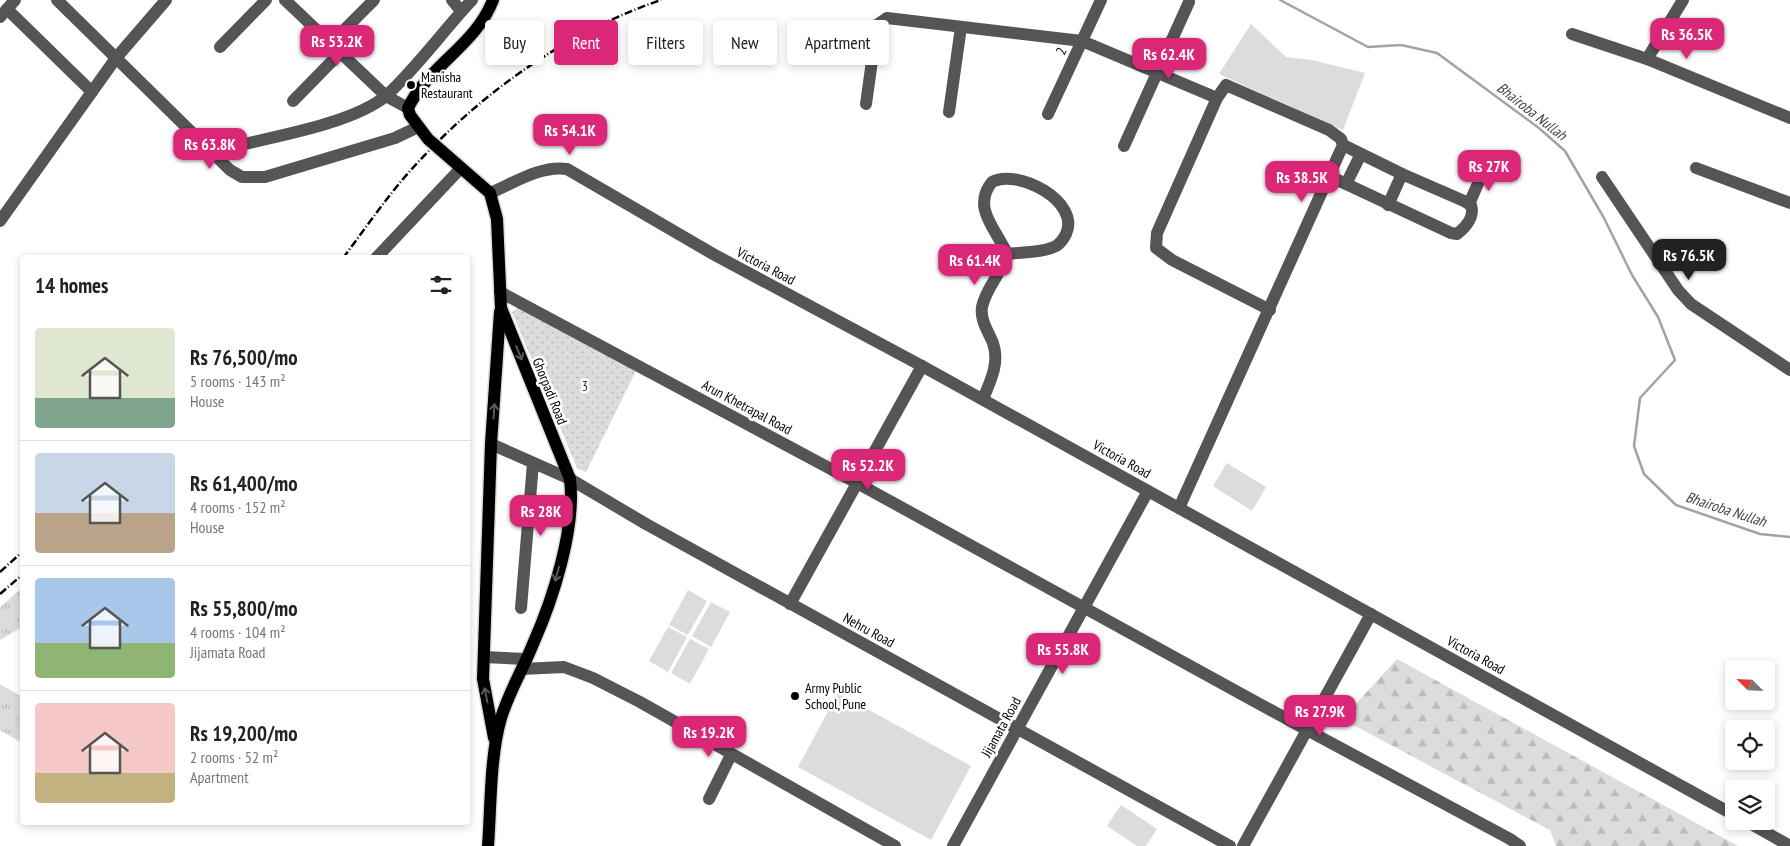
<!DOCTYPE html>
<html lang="en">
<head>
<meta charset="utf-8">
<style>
  :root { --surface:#fff; --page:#f6f6f6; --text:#222; --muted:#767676; --line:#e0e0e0; --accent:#db2777 }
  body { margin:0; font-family:"PT Sans Narrow",sans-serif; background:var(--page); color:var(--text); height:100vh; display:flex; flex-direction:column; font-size:19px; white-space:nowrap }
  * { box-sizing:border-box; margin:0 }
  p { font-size:16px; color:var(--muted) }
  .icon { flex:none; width:28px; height:28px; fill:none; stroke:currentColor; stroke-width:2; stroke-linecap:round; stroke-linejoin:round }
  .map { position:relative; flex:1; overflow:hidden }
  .sheet { position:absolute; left:20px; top:255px; width:450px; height:570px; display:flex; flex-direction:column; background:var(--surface); border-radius:5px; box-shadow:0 2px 8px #0003 }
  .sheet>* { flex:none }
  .banner { position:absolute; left:485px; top:20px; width:475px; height:45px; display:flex; gap:10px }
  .needle { width:32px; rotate:294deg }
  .controls { position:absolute; left:1725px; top:660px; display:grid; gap:10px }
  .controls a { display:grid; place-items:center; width:50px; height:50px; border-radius:5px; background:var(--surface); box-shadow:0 2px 8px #0003; font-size:25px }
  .price { position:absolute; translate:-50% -42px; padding:0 11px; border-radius:10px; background:var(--accent); color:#fff; font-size:16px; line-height:32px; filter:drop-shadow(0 1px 2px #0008) }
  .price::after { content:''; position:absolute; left:50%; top:30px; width:15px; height:11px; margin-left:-8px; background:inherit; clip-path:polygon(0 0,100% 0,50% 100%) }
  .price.selected { background:#222; color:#fff }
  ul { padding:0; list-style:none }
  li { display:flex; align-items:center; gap:15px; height:125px; padding:0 15px }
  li+li { border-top:1px solid var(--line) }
  li span { display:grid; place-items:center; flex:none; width:140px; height:100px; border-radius:5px; color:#555 }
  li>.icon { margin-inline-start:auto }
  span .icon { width:60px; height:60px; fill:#fffc; stroke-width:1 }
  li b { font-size:21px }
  h2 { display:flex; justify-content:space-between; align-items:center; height:60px; padding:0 15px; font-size:21px }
  .pill { padding:0 18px; border-radius:5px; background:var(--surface); box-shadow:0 2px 8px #0003; font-size:18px; line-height:45px }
  .pill.selected { background:var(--accent); color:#fff }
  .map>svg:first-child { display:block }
  .grass { fill:url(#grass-tufts) }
  .forest { fill:url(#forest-firs) }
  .park { fill:#dcdcdc }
  .garden { fill:url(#garden-dots) }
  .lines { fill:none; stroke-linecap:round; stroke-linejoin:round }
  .stream { stroke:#a3a3a3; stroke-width:2.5 }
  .major-casing { stroke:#dbdbdb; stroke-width:15 }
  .minor { stroke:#555; stroke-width:12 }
  .major { stroke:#000; stroke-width:12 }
  .rail { stroke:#000; stroke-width:2.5; stroke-dasharray:8 2.5 1 2.5; stroke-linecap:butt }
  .oneway { stroke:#595959 }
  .poi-dot { fill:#000; stroke:#fff; stroke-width:2 }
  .labels { text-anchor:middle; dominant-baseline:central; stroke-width:5; stroke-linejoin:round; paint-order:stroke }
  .street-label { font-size:14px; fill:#000; stroke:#fff }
  .poi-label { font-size:14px; fill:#000; stroke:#fff; text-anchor:start }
  .park-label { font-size:14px; fill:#333; stroke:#fff }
  .water-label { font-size:15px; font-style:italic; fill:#444; stroke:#fff }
</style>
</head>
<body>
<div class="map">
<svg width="1790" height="846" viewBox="0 0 1790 846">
  <defs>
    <pattern id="grass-tufts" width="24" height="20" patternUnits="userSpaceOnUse" patternTransform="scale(1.25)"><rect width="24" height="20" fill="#dcdcdc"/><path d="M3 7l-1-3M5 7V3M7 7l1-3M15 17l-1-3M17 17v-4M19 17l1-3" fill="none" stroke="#bbb"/></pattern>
    <pattern id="forest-firs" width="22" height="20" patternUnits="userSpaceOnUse" patternTransform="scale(1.25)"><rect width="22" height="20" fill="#dcdcdc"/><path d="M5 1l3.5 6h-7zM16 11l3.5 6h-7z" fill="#bbb"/></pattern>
    <pattern id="garden-dots" width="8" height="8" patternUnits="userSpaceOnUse" patternTransform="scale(1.25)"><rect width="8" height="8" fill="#dcdcdc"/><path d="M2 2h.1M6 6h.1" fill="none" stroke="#bbb" stroke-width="1.8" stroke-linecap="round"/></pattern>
  </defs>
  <rect width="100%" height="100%" fill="#fff"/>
  <g class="grass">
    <polygon points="22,588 22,627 0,640 0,607"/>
    <polygon points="0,684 22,697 22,743 0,730"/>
  </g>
  <polygon class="forest" points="1397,659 1738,846 1556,846 1550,830 1342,719"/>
  <g class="park">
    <polygon points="1251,24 1286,57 1312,60 1365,73 1343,130 1219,74"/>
    <polygon points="1227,463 1266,487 1252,511 1213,486"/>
    <polygon points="688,590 707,601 688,635 669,625"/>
    <polygon points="711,602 730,612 711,647 692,636"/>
    <polygon points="668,627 687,637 668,672 649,661"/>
    <polygon points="690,639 709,649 690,684 671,673"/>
    <polygon points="838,693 971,766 931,840 798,767"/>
    <polygon points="1121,805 1157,829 1146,846 1137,846 1107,826"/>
  </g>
  <polygon class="garden" points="522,305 636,371 586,472 577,468 512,312"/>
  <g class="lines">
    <polyline class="stream" points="1280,0 1368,47 1401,45 1437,53 1539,128 1565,151 1604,218 1632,275 1658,317 1675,360 1640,398 1634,446 1644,474 1676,505 1760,534 1790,537"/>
    <g class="major-casing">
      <g id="major">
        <polyline points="494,738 483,679 491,444 500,312"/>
        <path d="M488,846C491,806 490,755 501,718C509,692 523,669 533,644C553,599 576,528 570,479L501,308L497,219L490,193L428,139L410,115L408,108C428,66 476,45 493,0"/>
      </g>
    </g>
    <g class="minor">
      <polyline points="57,0 230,170 242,177 265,177 395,138 418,127"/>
      <polyline points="285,0 386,96 408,108"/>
      <polyline points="452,0 461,11"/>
      <polyline points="7,9 92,92"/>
      <polyline points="0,17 15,0"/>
      <polyline points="1572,34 1647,59 1790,118"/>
      <polyline points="793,37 873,49"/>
      <polyline points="331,43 374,0"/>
      <polyline points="220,47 266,0"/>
      <polyline points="1647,59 1683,0"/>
      <polyline points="293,101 341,52"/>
      <polyline points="866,104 877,25 887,18 1082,41 1217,98"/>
      <polyline points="949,112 961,27"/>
      <polyline points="1048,114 1101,0"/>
      <polyline points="1124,146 1189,2"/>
      <path d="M231,147C273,137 355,123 387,95C417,67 444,30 472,0"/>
      <polyline points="1696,168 1790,203"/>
      <path d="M1329,176L1451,233L1457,234C1466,227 1475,216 1471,205L1464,201L1402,174L1343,145"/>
      <polyline points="1602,177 1678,290 1691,304 1790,370"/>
      <polyline points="1346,184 1361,154"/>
      <path d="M490,193C514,183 541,165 567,169L713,254L922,366L1734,815"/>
      <polyline points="1469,204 1484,170"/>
      <polyline points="1388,205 1402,174"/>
      <polyline points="0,221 116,58 166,0"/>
      <polyline points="376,258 461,168"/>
      <polyline points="500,292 857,483 1307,730 1510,839 1520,846"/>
      <path d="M983,399C990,382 1000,363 993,343C988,331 980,320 982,307C986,287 1002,273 1007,254C997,230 971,208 992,182C1017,168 1081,201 1066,234C1064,238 1061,243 1056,246C1043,253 1021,252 1007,254"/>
      <polyline points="491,444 570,479 646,524 1230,846"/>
      <polyline points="1179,508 1343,145 1341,139 1329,130 1226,85 1217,98 1157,233 1156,248 1172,260 1270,310"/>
      <polyline points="790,604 922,366"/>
      <polyline points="521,608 533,463"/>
      <polyline points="484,657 526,659"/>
      <polyline points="522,669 564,667 593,678 640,702 895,846"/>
      <polyline points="709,799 731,755"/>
      <polyline points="1746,821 1790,846"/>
      <polyline points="953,846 1148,491"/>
      <polyline points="1243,846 1371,614"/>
    </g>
    <use href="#major" class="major"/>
    <g class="rail">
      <path d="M343,258C365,229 386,198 410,171C478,95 564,33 661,0"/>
      <polyline points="0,572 22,552"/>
      <polyline points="0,594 22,575"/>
    </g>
  </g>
  <defs><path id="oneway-shaft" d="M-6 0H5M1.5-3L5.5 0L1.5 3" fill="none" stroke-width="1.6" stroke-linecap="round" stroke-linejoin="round" transform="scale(1.25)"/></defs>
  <g class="oneway">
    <use href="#oneway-shaft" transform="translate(519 353) rotate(68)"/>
    <use href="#oneway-shaft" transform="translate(494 411) rotate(-86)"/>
    <use href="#oneway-shaft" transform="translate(557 574) rotate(106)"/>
    <use href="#oneway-shaft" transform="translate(486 695) rotate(-101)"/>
  </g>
  <g class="poi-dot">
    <circle cx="411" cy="85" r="5"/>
    <circle cx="795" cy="696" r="5"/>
  </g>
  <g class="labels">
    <g class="street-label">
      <text transform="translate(1061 51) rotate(-65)">2</text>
      <text transform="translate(766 266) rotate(28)">Victoria Road</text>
      <text transform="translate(550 391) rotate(68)">Ghorpadi Road</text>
      <text transform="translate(747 407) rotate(28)">Arun Khetrapal Road</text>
      <text transform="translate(1122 459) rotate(29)">Victoria Road</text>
      <text transform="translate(869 630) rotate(29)">Nehru Road</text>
      <text transform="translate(1476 655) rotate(29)">Victoria Road</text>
      <text transform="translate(1001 727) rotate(-61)">Jijamata Road</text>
    </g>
    <g class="poi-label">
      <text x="421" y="77">Manisha<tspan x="421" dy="16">Restaurant</tspan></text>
      <text x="805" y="688">Army Public<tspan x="805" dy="16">School, Pune</tspan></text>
    </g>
    <g class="park-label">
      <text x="585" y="386">3</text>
    </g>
    <g class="water-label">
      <text transform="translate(1532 111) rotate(38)">Bhairoba Nullah</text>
      <text transform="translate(1726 509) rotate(18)">Bhairoba Nullah</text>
    </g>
  </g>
</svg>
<div class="controls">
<a><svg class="needle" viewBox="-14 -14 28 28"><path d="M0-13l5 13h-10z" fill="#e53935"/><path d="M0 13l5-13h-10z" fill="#767676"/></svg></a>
<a><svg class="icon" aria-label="locate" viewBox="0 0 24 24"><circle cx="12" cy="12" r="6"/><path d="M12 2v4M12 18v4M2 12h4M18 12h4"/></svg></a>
<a><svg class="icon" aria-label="layers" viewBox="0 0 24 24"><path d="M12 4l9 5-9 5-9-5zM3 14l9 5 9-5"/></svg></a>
</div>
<b class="price" style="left:1687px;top:60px">Rs 36.5K</b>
<b class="price" style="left:337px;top:67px">Rs 53.2K</b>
<b class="price" style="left:1169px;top:80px">Rs 62.4K</b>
<b class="price" style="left:570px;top:156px">Rs 54.1K</b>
<b class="price" style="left:210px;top:170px">Rs 63.8K</b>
<b class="price" style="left:1489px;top:192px">Rs 27K</b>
<b class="price" style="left:1302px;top:203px">Rs 38.5K</b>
<b class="price selected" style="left:1689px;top:281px">Rs 76.5K</b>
<b class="price" style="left:975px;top:286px">Rs 61.4K</b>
<b class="price" style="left:868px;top:491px">Rs 52.2K</b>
<b class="price" style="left:541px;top:537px">Rs 28K</b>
<b class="price" style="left:1063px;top:675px">Rs 55.8K</b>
<b class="price" style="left:1320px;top:737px">Rs 27.9K</b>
<b class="price" style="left:709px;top:758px">Rs 19.2K</b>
<div class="banner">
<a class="pill">Buy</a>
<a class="pill selected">Rent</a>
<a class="pill">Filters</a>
<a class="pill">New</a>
<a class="pill">Apartment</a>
</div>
<section class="sheet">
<h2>14 homes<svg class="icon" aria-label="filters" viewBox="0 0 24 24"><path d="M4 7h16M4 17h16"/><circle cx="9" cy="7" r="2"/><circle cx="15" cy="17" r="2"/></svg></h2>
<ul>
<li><span style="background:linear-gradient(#dfe7d0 70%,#7fa58c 0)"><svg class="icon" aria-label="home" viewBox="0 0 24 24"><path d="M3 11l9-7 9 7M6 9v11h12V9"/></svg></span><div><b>Rs 76,500/mo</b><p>5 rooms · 143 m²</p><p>House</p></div></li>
<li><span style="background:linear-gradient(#c9d6e8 60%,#b9a48a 0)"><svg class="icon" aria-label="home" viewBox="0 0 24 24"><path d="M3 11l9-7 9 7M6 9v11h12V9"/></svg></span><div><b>Rs 61,400/mo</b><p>4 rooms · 152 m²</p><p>House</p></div></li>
<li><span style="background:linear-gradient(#a9c7e8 65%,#8fb573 0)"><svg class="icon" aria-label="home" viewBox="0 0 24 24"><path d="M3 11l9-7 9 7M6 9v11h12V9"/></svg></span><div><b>Rs 55,800/mo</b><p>4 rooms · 104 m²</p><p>Jijamata Road</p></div></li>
<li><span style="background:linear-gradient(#f6c9c9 70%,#c2b280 0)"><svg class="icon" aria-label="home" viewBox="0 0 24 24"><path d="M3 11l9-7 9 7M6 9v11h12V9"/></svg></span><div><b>Rs 19,200/mo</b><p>2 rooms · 52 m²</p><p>Apartment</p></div></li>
</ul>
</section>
</div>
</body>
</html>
